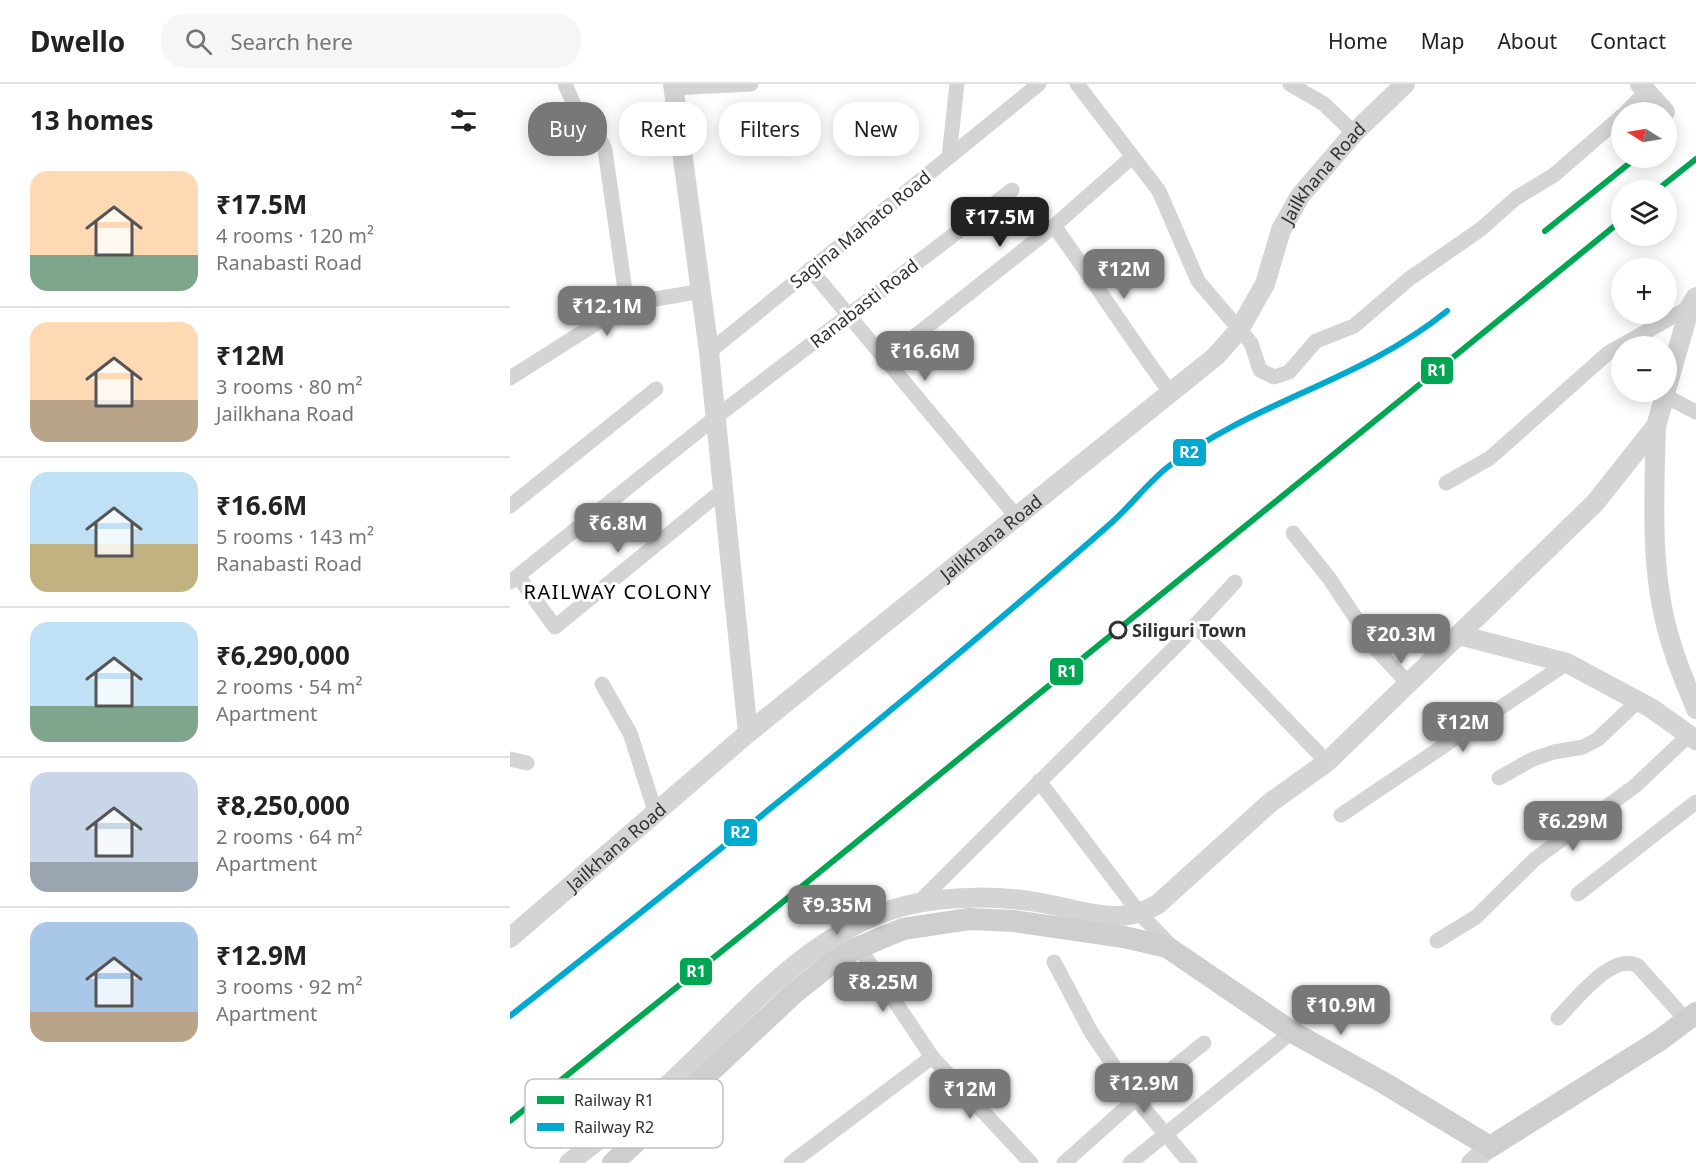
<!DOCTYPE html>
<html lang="en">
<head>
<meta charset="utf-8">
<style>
  :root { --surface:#fff; --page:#f6f6f6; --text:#222; --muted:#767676; --line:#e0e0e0; --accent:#787878 }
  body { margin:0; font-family:"Noto Sans",sans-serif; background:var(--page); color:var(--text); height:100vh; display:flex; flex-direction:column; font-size:22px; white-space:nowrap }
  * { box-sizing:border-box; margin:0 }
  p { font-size:20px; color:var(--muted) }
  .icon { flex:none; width:33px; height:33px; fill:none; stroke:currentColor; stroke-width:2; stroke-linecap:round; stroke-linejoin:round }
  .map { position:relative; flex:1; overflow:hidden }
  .side { display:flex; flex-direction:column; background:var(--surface); width:510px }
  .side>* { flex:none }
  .guide { position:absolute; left:18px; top:18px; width:570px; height:54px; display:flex; gap:12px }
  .needle { width:39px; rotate:281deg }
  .tools { position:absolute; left:1101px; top:18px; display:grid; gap:12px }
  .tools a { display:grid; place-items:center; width:66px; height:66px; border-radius:50%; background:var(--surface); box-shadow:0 3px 15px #0003; font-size:30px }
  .price { position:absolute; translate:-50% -51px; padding:0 14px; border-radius:12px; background:var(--accent); color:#fff; font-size:20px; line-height:39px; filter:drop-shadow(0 2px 3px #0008) }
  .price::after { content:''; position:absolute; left:50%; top:36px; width:18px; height:14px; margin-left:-9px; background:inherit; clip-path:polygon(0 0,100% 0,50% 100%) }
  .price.current { background:#222; color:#fff }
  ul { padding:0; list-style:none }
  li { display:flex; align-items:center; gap:18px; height:150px; padding:0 30px }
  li+li { border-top:2px solid var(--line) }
  li span { display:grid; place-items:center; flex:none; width:168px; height:120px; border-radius:18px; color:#555 }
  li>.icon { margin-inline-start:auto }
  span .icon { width:72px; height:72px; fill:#fffc; stroke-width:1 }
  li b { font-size:26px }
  h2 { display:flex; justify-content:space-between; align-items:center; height:72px; padding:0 30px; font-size:26px }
  .pill { padding:0 21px; border-radius:24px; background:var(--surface); box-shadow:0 3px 15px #0003; font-size:21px; line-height:54px }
  .pill.current { background:var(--accent); color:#fff }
  header { display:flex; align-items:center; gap:36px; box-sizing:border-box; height:84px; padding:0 30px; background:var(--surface); border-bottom:2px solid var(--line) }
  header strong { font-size:28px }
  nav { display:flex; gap:33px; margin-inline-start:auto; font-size:21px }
  .search { width:420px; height:54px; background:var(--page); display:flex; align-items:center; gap:15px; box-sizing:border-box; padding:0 21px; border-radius:24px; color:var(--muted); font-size:22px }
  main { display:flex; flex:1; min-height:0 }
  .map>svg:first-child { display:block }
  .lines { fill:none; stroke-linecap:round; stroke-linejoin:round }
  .minor { stroke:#d4d4d4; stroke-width:15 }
  .tertiary { stroke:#d4d4d4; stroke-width:20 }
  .secondary { stroke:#cecece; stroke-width:22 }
  .rail-casing { stroke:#bcbcbc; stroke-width:7 }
  .rail { stroke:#fff; stroke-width:4.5; stroke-dasharray:14; stroke-linecap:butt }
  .rail-1-casing { stroke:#fff; stroke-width:10 }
  .rail-2-casing { stroke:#fff; stroke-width:10 }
  .rail-1 { stroke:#00a651; stroke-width:6 }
  .rail-2 { stroke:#00a9ce; stroke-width:6 }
  .stop-dot { fill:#fff; stroke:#303030; stroke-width:3 }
  .labels { text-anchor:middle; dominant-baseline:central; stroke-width:6; stroke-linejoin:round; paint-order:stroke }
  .street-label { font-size:18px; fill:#303030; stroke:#fff }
  .stop-label { font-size:18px; font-weight:bold; fill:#303030; stroke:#fff; text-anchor:start }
  .neighbourhood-label { font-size:20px; letter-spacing:1.5px; fill:#000; stroke:#fff }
  .key { fill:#fff; stroke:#c1c1c1; stroke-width:1.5 }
  .key-label { font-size:16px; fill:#303030 }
  .line-badge { stroke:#fff; stroke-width:2 }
  .badge-label { font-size:16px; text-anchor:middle; font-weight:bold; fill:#fff }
</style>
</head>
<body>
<header>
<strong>Dwello</strong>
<div class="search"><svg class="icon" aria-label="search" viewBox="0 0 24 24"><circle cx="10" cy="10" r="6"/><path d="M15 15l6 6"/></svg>Search here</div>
<nav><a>Home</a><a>Map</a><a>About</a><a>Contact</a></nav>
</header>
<main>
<section class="side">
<h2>13 homes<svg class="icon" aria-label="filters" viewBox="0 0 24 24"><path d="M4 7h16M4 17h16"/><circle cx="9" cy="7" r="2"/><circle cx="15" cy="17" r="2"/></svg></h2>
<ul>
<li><span style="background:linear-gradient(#ffd9b3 70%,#7fa58c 0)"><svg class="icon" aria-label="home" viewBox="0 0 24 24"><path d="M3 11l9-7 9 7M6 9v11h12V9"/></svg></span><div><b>₹17.5M</b><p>4 rooms · 120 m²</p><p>Ranabasti Road</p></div></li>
<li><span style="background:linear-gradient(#ffd9b3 65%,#b9a48a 0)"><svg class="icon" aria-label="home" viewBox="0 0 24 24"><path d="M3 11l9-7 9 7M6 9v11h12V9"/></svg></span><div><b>₹12M</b><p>3 rooms · 80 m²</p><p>Jailkhana Road</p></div></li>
<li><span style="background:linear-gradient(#bfe0f5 60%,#c2b280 0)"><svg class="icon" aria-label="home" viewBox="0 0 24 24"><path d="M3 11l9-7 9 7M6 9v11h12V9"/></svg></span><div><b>₹16.6M</b><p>5 rooms · 143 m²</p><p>Ranabasti Road</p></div></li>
<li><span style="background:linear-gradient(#bfe0f5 70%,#7fa58c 0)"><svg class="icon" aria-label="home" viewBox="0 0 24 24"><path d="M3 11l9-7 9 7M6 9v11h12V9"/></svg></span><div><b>₹6,290,000</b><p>2 rooms · 54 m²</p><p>Apartment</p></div></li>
<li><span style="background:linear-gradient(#c9d6e8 75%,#9aa5b1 0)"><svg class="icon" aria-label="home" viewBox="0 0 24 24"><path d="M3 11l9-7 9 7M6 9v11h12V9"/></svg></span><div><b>₹8,250,000</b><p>2 rooms · 64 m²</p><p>Apartment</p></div></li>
<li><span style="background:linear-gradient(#a9c7e8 75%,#b9a48a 0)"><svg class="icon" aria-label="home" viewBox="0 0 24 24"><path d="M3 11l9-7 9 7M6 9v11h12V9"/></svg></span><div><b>₹12.9M</b><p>3 rooms · 92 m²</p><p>Apartment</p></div></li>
</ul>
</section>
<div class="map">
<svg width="1186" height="1079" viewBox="0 0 1186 1079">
  <rect width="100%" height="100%" fill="#fff"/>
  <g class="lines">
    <g class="minor">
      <polyline points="55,0 70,35 92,59 95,66 117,220"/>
      <polyline points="567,0 649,107 688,197 741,259 750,286 764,293 779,288 806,257 844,242 899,195 971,145 1006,114 1044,91 1112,32"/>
      <polyline points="780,0 814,20 844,49"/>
      <polyline points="164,4 241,0"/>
      <polyline points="1116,28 1137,7"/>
      <polyline points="439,73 447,0"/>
      <path d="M544,142C584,197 620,254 660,308"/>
      <polyline points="300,185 506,432"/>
      <polyline points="199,268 529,0"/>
      <polyline points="375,276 544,142 621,74"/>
      <polyline points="0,294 117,220 192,207"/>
      <polyline points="1155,312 1186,328"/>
      <polyline points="936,399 980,374 1098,269 1180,223"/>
      <polyline points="0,422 146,305"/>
      <polyline points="783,449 819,494 867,566 899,600"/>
      <polyline points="8,492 45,543 213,406"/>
      <polyline points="0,498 206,333 502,106"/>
      <polyline points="685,541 817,678"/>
      <polyline points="92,600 120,649 146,730"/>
      <polyline points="0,675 17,679"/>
      <polyline points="989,694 1023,675 1044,668 1073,663 1088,655 1128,617"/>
      <polyline points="529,697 630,830 663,864"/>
      <polyline points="831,731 1057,579"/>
      <polyline points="1068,810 1186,718"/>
      <polyline points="408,819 669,559 725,498"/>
      <polyline points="927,857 966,833 1025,775 1125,702 1179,651"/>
      <polyline points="352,868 422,973 521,1079"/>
      <polyline points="544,878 581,948 626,1015 680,1079"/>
      <path d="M1048,934C1065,917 1103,867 1128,882L1176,936"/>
      <polyline points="281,1079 422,973"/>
      <polyline points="554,1079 638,1004 694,959"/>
      <polyline points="620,1079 782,948"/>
    </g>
    <g class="tertiary">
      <polyline points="163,0 199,268 238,649"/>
      <polyline points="1130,0 1155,28"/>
      <polyline points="1156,306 1180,223 1186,213"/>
      <path d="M1146,342C1144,415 1139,495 1163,565C1169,585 1178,605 1186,625"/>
      <polyline points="949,551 1057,579 1141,624 1186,656"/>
      <path id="s1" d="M0,854L238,649L706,272L729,246L755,200L771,146L790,112L844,49L895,0"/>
      <path d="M59,1079C92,1052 127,1028 159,1000C231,934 307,837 408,819C445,812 489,812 526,818C568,824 608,845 648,820L761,718L817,678L1085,419L1146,342L1156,308"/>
      <polyline points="961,1079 980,1063"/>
    </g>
    <polyline class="secondary" points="103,1079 283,910 323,878 345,865 393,845 459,835 504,837 614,853 657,863 782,948 874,999 980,1063 1150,956 1186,929"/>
    <g class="rail-casing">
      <g id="rail">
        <polyline points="1147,106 1186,75"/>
        <polyline points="76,976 1112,136"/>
      </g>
    </g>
    <use href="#rail" class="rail"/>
    <g class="rail-1-casing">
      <g id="rail-1">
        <polyline points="1147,106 1186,75"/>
        <polyline points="1035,147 1126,74"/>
        <polyline points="0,1037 253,834 1112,136"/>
      </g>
    </g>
    <g class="rail-2-casing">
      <path id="rail-2" d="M0,932C155,810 309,687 460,560C507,520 554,481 600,440C621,422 637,399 659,382C747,316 851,297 937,227"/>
    </g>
    <use href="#rail-1" class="rail-1"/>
    <use href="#rail-2" class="rail-2"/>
  </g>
  <circle class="stop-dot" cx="608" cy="546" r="8"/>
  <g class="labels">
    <g class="street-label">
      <text stroke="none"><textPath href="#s1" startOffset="1130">Jailkhana Road</textPath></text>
      <text transform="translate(350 145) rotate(-39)">Sagina Mahato Road</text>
      <text transform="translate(354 219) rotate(-38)">Ranabasti Road</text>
      <text stroke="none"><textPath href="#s1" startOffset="626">Jailkhana Road</textPath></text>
      <text stroke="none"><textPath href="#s1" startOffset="140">Jailkhana Road</textPath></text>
    </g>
    <g class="stop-label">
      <text x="622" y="546">Siliguri Town</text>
    </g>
    <g class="neighbourhood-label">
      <text x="108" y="507">RAILWAY COLONY</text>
    </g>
  </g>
  <rect x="15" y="995" width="198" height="69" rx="9" class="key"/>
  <rect x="27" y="1012" width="27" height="8" fill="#00a651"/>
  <rect x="27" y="1039" width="27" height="8" fill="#00a9ce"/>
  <g class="key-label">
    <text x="64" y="1022">Railway R1</text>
    <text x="64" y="1049">Railway R2</text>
  </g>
  <g class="line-badge">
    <rect x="910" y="272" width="34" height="29" rx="6" fill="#00a651"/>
    <rect x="662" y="354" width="35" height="29" rx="6" fill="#00a9ce"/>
    <rect x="539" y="573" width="35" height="29" rx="6" fill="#00a651"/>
    <rect x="213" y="734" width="35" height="29" rx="6" fill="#00a9ce"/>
    <rect x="169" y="873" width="34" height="29" rx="6" fill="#00a651"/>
  </g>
  <g class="badge-label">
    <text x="927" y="292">R1</text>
    <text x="679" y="374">R2</text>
    <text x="557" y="593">R1</text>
    <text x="230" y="754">R2</text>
    <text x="186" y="893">R1</text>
  </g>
</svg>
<div class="tools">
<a><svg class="needle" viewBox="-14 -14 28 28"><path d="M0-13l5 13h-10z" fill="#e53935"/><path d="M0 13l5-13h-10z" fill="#767676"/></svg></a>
<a><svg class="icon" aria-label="layers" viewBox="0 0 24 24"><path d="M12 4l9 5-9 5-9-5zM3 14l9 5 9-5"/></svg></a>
<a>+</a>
<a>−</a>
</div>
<b class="price current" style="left:490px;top:164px">₹17.5M</b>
<b class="price" style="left:614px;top:216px">₹12M</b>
<b class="price" style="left:97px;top:253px">₹12.1M</b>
<b class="price" style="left:415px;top:298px">₹16.6M</b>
<b class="price" style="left:108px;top:470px">₹6.8M</b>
<b class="price" style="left:891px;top:581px">₹20.3M</b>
<b class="price" style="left:953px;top:669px">₹12M</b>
<b class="price" style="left:1063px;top:768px">₹6.29M</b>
<b class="price" style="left:327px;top:852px">₹9.35M</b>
<b class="price" style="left:373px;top:929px">₹8.25M</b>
<b class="price" style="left:831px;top:952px">₹10.9M</b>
<b class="price" style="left:634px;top:1030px">₹12.9M</b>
<b class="price" style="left:460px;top:1036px">₹12M</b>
<div class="guide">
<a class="pill current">Buy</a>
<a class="pill">Rent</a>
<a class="pill">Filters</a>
<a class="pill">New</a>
</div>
</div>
</main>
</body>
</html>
